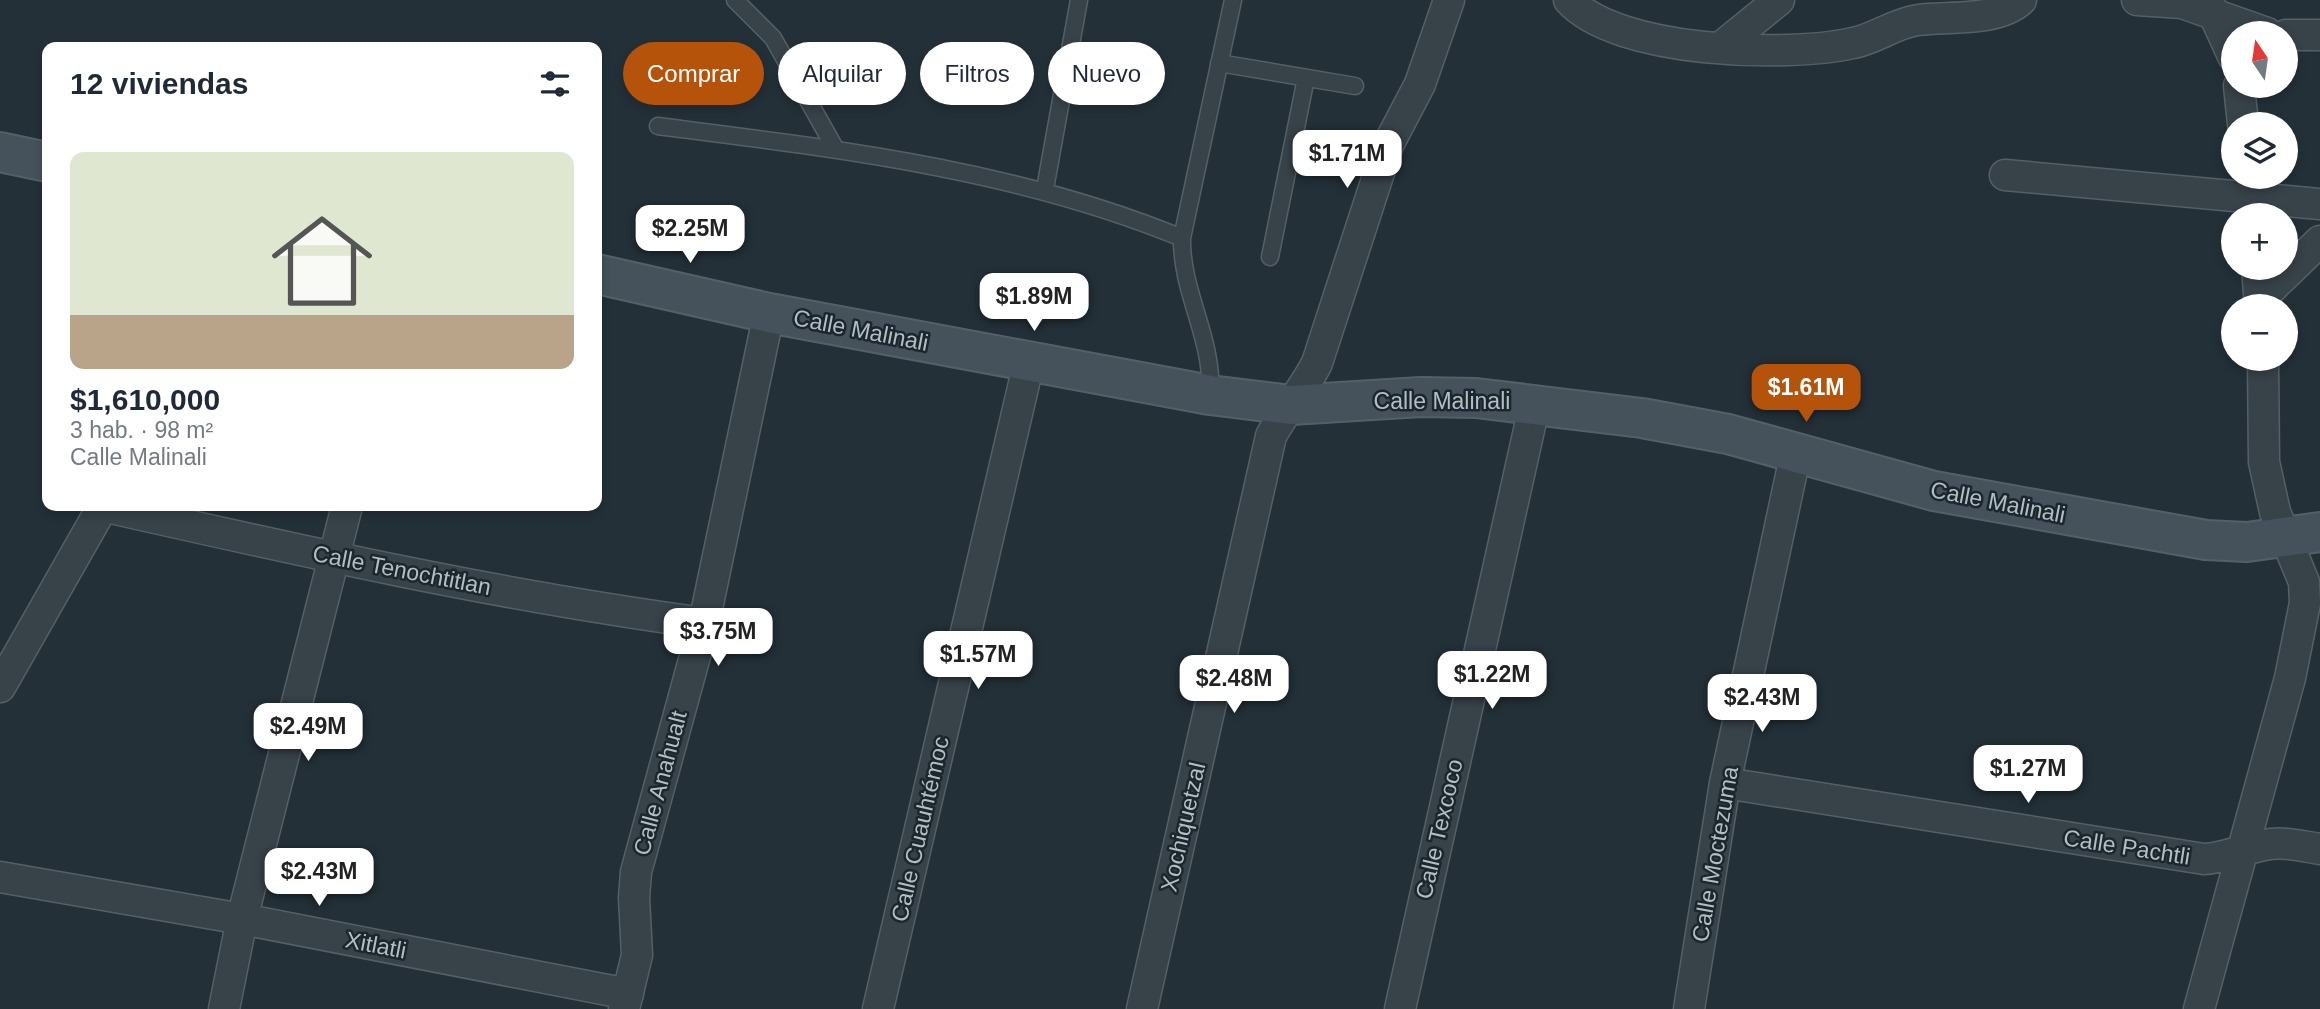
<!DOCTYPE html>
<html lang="es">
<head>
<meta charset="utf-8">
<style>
  :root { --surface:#fff; --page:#f6f6f7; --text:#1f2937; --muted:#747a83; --accent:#b45309 }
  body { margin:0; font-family:Arial,sans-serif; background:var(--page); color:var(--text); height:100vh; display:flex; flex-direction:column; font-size:26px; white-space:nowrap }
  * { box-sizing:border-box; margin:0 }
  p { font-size:23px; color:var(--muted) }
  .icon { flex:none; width:38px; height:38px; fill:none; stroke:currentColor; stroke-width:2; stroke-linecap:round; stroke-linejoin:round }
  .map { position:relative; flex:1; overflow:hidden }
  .drawer { position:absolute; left:42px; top:42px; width:560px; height:469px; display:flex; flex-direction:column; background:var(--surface); border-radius:14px; box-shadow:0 4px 10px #0003 }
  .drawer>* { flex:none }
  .hud { position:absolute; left:623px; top:42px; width:665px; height:63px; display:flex; gap:14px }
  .needle { width:46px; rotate:347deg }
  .controls { position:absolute; left:2221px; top:21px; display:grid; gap:14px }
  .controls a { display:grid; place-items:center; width:77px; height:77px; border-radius:50%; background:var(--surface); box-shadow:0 4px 10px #0003; font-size:35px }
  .price { position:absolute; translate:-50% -60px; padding:0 16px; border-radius:14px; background:#fff; color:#222; font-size:23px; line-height:46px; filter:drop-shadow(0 2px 4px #0008) }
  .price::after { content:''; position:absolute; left:50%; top:42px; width:21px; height:16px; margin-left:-10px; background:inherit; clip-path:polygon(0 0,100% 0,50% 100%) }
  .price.selected { background:var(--accent); color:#fff }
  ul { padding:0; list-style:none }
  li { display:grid; align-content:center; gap:14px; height:371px; padding:0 28px }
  li span { display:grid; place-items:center; height:217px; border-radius:14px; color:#555 }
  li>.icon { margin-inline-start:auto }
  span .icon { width:126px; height:126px; fill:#fffc; stroke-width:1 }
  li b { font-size:30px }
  h2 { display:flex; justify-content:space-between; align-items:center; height:84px; padding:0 28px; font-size:30px }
  .chip { padding:0 24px; border-radius:32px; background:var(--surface); box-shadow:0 4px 10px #0003; font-size:24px; line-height:63px }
  .chip.selected { background:var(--accent); color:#fff }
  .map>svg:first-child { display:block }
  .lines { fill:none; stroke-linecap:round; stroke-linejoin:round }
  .lane-casing { stroke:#556066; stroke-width:19 }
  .street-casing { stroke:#556066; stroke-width:33 }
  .secondary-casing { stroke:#556066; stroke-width:42 }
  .lane { stroke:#374249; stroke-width:16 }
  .street { stroke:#374249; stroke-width:30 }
  .secondary { stroke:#45525b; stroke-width:38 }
  .labels { text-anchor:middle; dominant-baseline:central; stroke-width:5; stroke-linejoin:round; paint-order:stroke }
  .street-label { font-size:23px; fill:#b2bdc5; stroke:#1c272d }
</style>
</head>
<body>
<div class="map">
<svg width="2320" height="1009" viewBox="0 0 2320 1009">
  <rect width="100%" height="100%" fill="#233038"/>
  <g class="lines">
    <defs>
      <path id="lane" d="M735,0l38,38 62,110
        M1219,63l136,23
        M658,126c179,23 356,43 524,112
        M1045,189l34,-189
        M1270,257l36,-179
        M1210,395c4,-56 -29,-102 -28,-157l51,-238"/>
      <path id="street" d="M1569,0c48,53 217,58 284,43 22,-4 42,-20 65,-23 30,-4 79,2 103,-20
        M2137,0l45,3 85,30
        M2211,8l22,48
        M2286,35h34
        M1721,47l58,-47
        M2239,86l4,38
        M2005,175l315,29
        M2257,268l3,38
        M2259,300l61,-59
        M102,506c199,45 399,90 602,117
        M0,687l103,-181
        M1725,783l479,76c22,-1 39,-10 60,-14 19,-4 37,1 56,4
        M0,877l242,42 386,75
        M224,1009l18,-90 105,-413
        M624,1009l13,-54 -3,-57 2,-26 68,-249 65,-310
        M878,1009l151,-647
        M1142,1009l129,-573c14,-26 33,-47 46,-73l71,-218 32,-61 29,-84
        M1400,1009l135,-606
        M1689,1009l36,-226 71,-331
        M2199,1009l91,-331 15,-75 -1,-21 -29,-70 -11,-50 -1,-103"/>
      <path id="secondary" d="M0,152l47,10
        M597,274l172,39 441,82 81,10 130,-8 55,1 166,20 86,16 206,57 272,49 41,2 73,-10"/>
    </defs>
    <!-- lane casing -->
    <use href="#lane" class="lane-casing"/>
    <!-- street casing -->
    <use href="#street" class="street-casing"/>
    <!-- secondary casing -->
    <use href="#secondary" class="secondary-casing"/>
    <!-- lane -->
    <use href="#lane" class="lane"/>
    <!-- street -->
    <use href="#street" class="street"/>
    <!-- secondary -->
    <use href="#secondary" class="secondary"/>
  </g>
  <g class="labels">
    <!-- street labels -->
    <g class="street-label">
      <text transform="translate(861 330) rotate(11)">Calle Malinali</text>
      <text x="1442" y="401">Calle Malinali</text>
      <text transform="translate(1998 502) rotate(11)">Calle Malinali</text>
      <text transform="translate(402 570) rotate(11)">Calle Tenochtitlan</text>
      <text transform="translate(660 783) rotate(-75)">Calle Anahualt</text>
      <text transform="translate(1183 827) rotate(-77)">Xochiquetzal</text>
      <text transform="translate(920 829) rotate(-77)">Calle Cuauhtémoc</text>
      <text transform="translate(1439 829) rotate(-77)">Calle Texcoco</text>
      <text transform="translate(2127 847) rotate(9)">Calle Pachtli</text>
      <text transform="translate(1715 854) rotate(-80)">Calle Moctezuma</text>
      <text transform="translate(376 945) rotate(11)">Xitlatli</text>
    </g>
  </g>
</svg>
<div class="controls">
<a><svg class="needle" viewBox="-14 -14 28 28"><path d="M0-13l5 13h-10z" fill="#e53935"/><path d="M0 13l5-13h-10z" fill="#747a83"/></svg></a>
<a><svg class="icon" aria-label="layers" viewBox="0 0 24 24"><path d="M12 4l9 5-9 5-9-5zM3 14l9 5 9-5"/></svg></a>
<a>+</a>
<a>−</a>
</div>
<b class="price" style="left:1347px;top:190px">$1.71M</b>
<b class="price" style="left:690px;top:265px">$2.25M</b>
<b class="price" style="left:1034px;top:333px">$1.89M</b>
<b class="price selected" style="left:1806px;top:424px">$1.61M</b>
<b class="price" style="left:718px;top:668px">$3.75M</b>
<b class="price" style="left:978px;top:691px">$1.57M</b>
<b class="price" style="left:1492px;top:711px">$1.22M</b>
<b class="price" style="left:1234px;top:715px">$2.48M</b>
<b class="price" style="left:1762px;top:734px">$2.43M</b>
<b class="price" style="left:308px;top:763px">$2.49M</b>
<b class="price" style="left:2028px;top:805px">$1.27M</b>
<b class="price" style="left:319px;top:908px">$2.43M</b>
<div class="hud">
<a class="chip selected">Comprar</a>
<a class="chip">Alquilar</a>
<a class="chip">Filtros</a>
<a class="chip">Nuevo</a>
</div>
<section class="drawer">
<h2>12 viviendas<svg class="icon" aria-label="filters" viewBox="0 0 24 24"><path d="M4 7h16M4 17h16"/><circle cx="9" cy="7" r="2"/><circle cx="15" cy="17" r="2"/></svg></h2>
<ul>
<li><span style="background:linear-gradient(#dfe7d0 75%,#b9a48a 0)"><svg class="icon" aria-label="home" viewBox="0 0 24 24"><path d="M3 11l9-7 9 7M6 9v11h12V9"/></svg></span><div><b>$1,610,000</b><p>3 hab. · 98 m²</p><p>Calle Malinali</p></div></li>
</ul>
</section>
</div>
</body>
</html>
